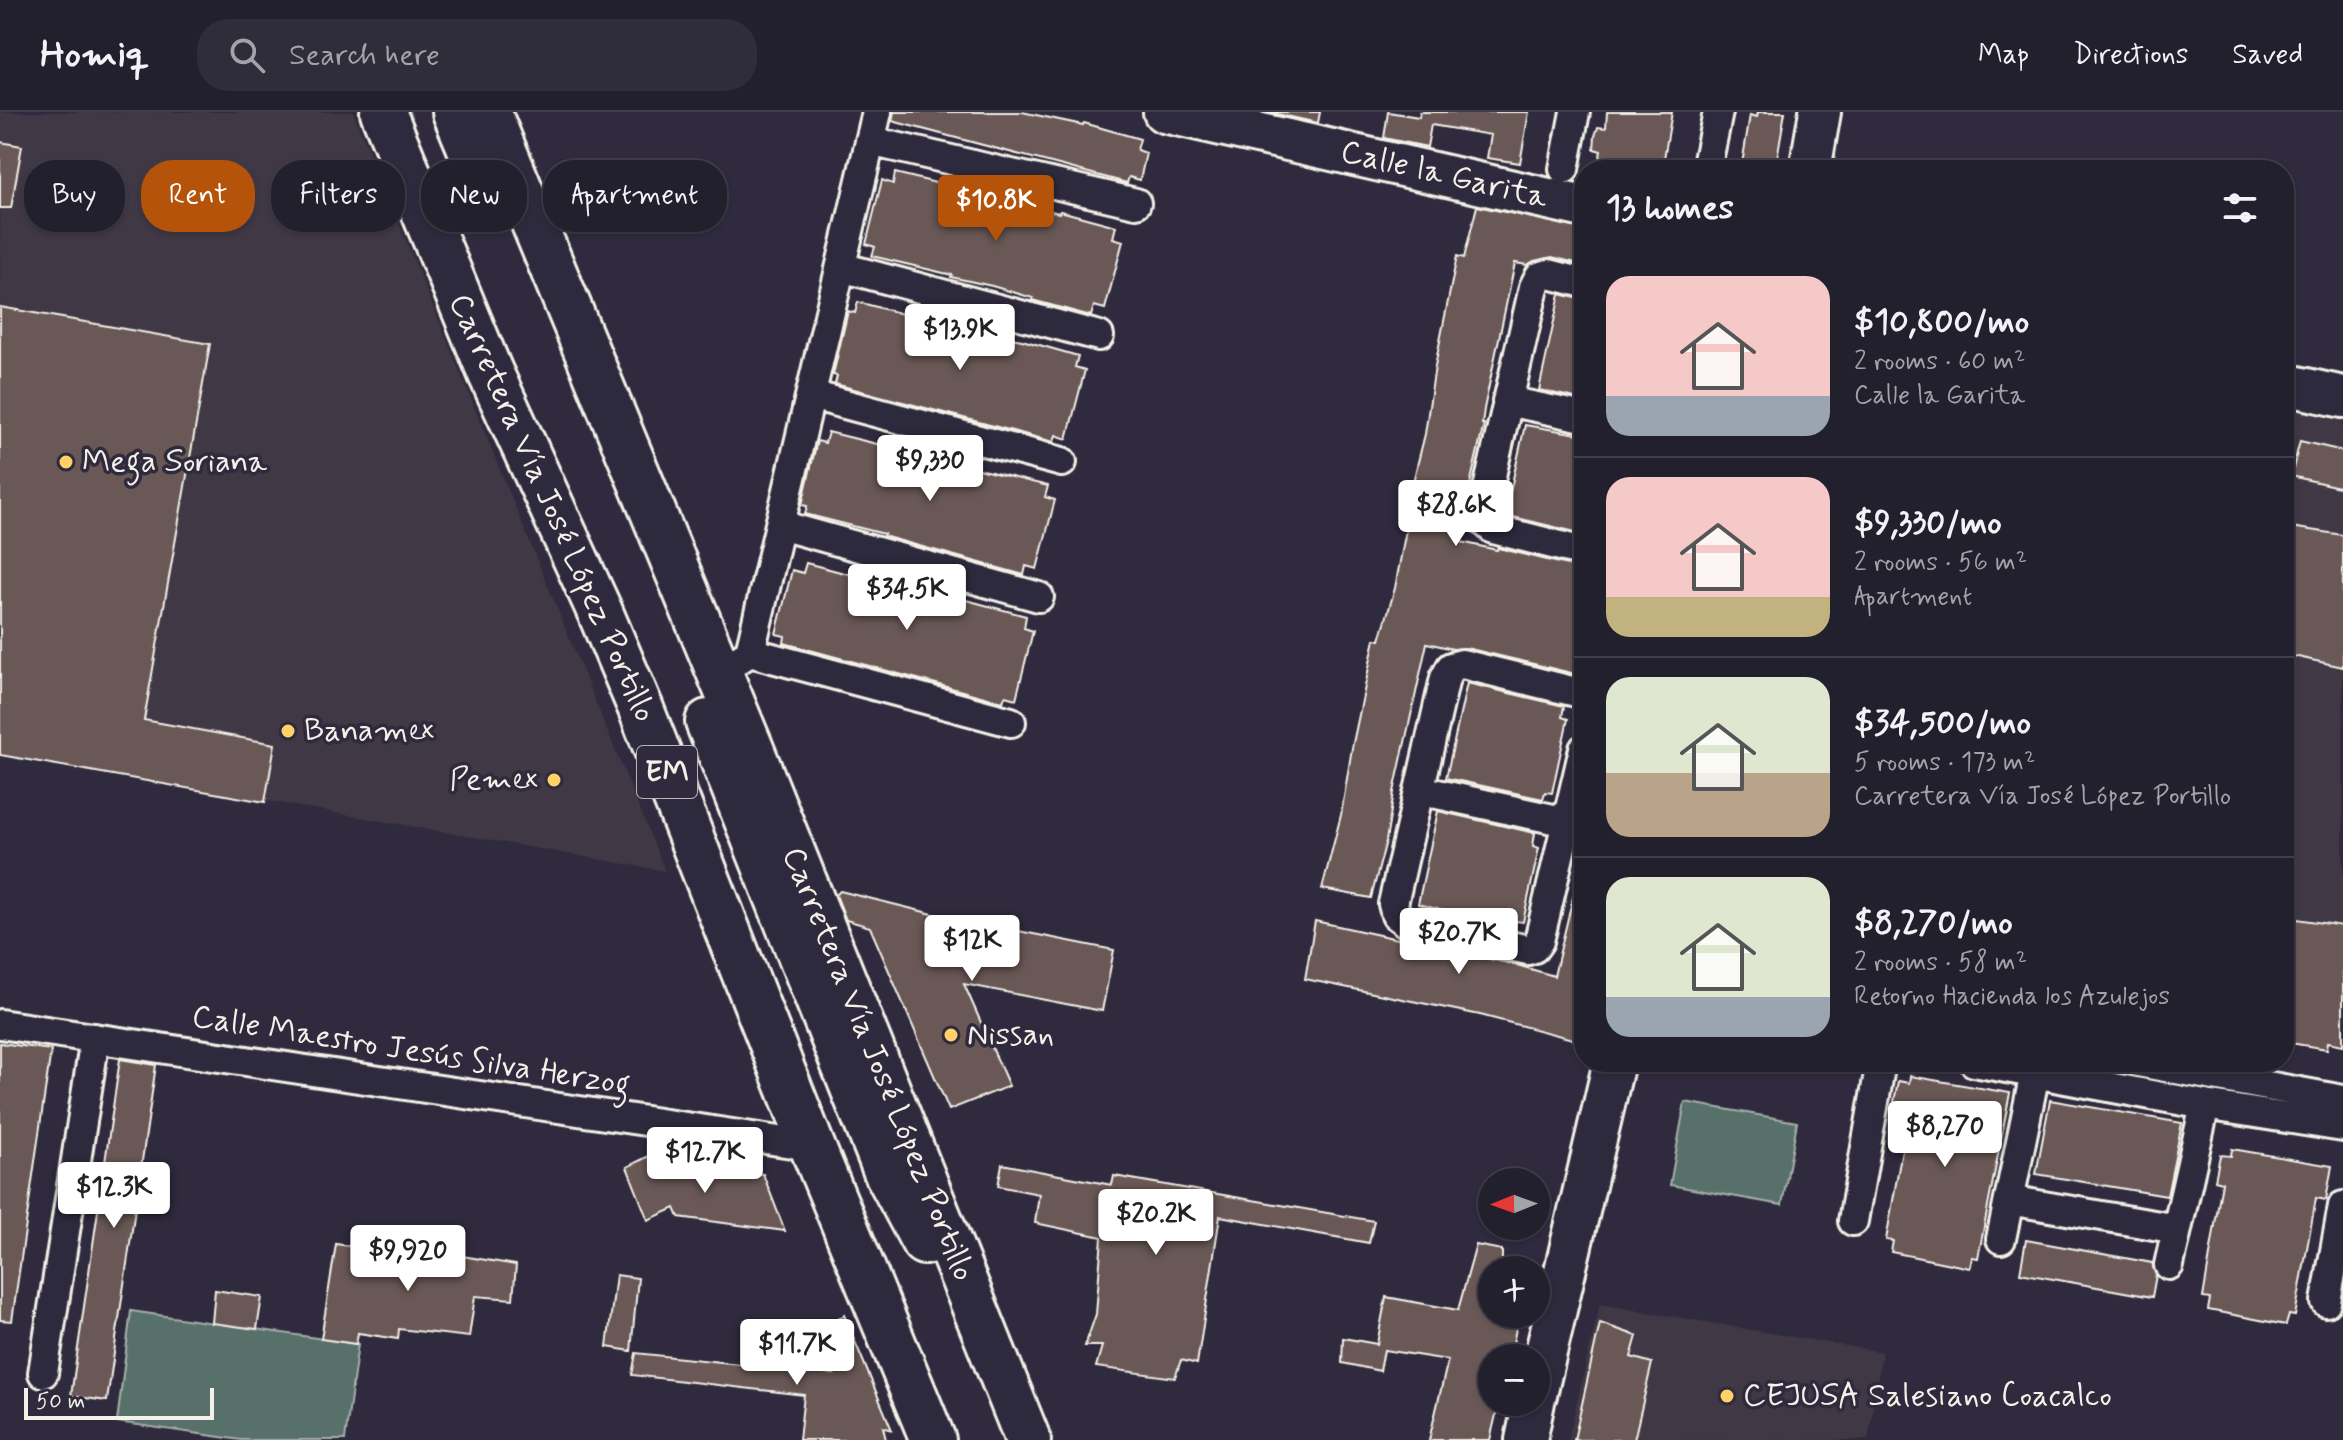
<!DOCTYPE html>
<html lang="en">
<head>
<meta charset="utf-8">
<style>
  :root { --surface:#23202e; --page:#2f2d3a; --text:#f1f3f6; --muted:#a3a3aa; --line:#403e4a; --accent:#b45309 }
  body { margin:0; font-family:Mynerve,sans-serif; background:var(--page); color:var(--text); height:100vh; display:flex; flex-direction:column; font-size:30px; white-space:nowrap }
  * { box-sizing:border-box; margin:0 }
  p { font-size:26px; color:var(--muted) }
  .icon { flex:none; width:44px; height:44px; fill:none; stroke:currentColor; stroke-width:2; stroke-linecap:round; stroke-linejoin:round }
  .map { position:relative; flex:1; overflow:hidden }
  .drawer { position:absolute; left:1574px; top:48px; width:720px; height:912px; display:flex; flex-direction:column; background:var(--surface); border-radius:32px; box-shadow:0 2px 6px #0004,0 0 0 2px var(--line) }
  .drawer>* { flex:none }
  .banner { position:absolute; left:24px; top:48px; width:760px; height:72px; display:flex; gap:16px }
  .needle { width:52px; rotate:269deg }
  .buttons { position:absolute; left:1478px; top:1056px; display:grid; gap:16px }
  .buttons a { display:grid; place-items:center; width:72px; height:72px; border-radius:50%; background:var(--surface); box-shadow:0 2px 6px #0004,0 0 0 2px var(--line); font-size:40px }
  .scale { position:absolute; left:24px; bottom:20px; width:190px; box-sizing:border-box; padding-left:8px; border:4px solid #f4f1e8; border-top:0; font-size:22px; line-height:28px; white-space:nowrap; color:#f4f1e8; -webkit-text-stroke:6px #2f2a3d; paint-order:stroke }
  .price { position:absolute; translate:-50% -68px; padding:0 18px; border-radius:8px; background:#fff; color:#222; font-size:26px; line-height:52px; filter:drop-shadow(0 2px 4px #0008) }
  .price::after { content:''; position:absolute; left:50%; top:48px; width:24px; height:18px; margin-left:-12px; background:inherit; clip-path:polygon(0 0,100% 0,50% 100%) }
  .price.on { background:var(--accent); color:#fff }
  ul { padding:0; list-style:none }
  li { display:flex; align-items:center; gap:24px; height:200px; padding:0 32px }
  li+li { border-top:2px solid var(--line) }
  li span { display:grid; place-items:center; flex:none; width:224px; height:160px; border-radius:24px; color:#555 }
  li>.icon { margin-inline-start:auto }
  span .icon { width:96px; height:96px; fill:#fffc; stroke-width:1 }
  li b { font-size:34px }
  h2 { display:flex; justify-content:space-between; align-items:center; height:96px; padding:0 32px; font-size:34px }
  .tag { padding:0 28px; border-radius:32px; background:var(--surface); box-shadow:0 2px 6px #0004,0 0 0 2px var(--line); font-size:28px; line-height:72px }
  .tag.on { background:var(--accent); color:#fff }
  header { display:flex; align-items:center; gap:48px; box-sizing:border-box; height:112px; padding:0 40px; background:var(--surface); border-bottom:2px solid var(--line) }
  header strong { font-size:38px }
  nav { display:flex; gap:44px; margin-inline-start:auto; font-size:28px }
  .search { width:560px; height:72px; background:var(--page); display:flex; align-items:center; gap:20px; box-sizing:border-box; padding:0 28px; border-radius:32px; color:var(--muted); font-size:30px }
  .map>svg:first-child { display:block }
  .built { fill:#403845 }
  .green { fill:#59706b; stroke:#a6b0aa; stroke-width:2 }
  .building { fill:#695957; stroke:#f4f1e8; stroke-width:2 }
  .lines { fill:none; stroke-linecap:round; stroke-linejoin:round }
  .street-casing { stroke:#f4f1e8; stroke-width:34 }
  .secondary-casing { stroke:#f4f1e8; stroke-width:46 }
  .primary-casing { stroke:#f4f1e8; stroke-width:50 }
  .street { stroke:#2f2a3d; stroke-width:28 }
  .secondary { stroke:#2f2a3d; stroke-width:40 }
  .primary { stroke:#2f2a3d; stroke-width:44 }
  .poi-dot { fill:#ffd166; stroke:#2f2a3d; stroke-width:3 }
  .labels { text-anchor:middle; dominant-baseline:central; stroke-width:7; stroke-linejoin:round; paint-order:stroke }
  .shield { fill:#2f2a3d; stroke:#b9b5b5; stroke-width:2 }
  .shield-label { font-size:30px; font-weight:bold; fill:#f4f1e8 }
  .street-label { font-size:32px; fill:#f4f1e8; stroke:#2f2a3d }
  .poi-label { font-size:32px; fill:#f4f1e8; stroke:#2f2a3d; text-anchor:start }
</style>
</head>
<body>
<header>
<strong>Homiq</strong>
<div class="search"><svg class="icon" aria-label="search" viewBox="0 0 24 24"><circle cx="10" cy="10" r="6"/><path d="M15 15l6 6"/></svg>Search here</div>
<nav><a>Map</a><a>Directions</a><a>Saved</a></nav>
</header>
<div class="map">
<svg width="2343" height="1328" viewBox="0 0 2343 1328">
  <rect width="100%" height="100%" fill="#2f2a3d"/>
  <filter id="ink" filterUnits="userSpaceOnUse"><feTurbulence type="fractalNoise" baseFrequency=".0125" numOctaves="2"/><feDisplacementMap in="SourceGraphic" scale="16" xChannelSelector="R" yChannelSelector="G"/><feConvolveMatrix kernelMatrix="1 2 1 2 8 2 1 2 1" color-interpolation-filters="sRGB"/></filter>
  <g filter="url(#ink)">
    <!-- built -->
    <path class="built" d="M0,0h353l312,759 -665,-117z
      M2284,291l59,12v588l-59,-10z
      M1600,1192l282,48 -14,88h-300z"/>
    <!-- green -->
    <path class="green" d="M1685,990l112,20 -15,83 -112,-20z
      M131,1199l227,33 -13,96h-104l-124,-18z"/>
    <!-- building -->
    <path class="building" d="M894,0h128l61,13 1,-2 56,16 -3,11 9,3 -6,27 -11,-3 -2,6 -235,-62z
      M1268,0h52l-2,11z
      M1388,0l31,5 1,-5h109l-9,51 -33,-5 4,-23 -60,-10 -4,22 -43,-9z
      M1607,0h65l-10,58h-65l4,-19 -7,-2 1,-13 3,-9 8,1z
      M1758,0h27l-10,58h-34l9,-55 7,2z
      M0,30l22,4 -11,62h-11z
      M895,61l164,40 1,-2 56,15 -3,12 10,3 -18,68 -11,-3 -3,10 -59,-16 1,-2 -41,-12 -41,-9 1,-2 -80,-19 3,-9 -9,-3 16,-64 11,4z
      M1477,94l107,23v36l-32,-8 -18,4 -7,4 -12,-2 -31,146 -2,15h2l-27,117 40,9 1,-2 86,21v107l-118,-28 -13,1 -26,-6 -33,149 -8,49 -15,57 -49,-9 19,-74 11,-67 23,-109 5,1 15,-52 13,-69 -4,-1 21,-84 10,-68 22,-110 7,2z
      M1560,182l24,6v100l-45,-10z
      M858,190l96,26 68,12 56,16 -3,11 10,3 -18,69 -11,-4 -2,7 -219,-58 2,-8 -4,-1 15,-64 7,2z
      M0,195l210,37 -66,376 131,24 -10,58 -265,-47z
      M1525,313l59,10v99l-79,-19z
      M828,320l220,54 -3,11 10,3 -18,69 -11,-3 -2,9 -141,-39 1,-2 -79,-20 2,-8 -5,-1 15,-64 8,2z
      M2300,329l43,10v37l-52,-12z
      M2284,414l59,9v132l-59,-13z
      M806,451l96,25 68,13 56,15 -2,12 9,3 -17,68 -11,-3 -2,6 -219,-59 1,-7 -9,-2 16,-64 11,3z
      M1467,571l97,23 -2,11 6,2 -9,41 -7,33 -7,-1 -2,7 -97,-21z
      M1438,699l97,22 -2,13 6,2 -9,42 -7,32 -7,-1 -3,8 -95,-25z
      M1576,773l8,1v156l-104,-27 -175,-36 10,-58 202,44 37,11z
      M840,779l93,23 181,36 -12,61 -138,-27 45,102 -60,24 -79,-183 -24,-7 -10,-25z
      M2284,805l59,9v119l-15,-3 -1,7 -43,-7z
      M0,931l51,7 -39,271 -12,-1z
      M120,947l36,6 -49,336 -36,-5z
      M1910,964l100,17 -32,165 -6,-1 -2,11 -79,-16 2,-11 -7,-1 23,-130 -16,-3 5,-26 11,2z
      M2050,988l132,23 -15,73 -131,-22z
      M2232,1037l100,17 -6,34 -10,-2 -21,118 -6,-1 -3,10 -78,-15 2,-11 -7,-1 19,-116 -7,-2 5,-25 11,1z
      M651,1043l3,9 109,10 22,57 -106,-14 -4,-9 -27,12 -21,-53z
      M1002,1052l110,21 2,-9 260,45 -5,22 -149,-27 -23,148 -16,-4 -6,18 -79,-11 6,-21h-17l11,-32 6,-77 -67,-14 4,-29 -41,-8z
      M2026,1128l126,23 4,12 -4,22 -132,-24z
      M336,1132l107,16 1,-7 72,12 -3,34 -38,-3 -6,41 -70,-8 -1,10 -40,-6 -2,11 -35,-5z
      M1476,1133l26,5v20h-10v44h27l-9,44h-18v44h7l-9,38h-61l19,-80 -64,-10 -4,21 -38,-8 1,-25 34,6 9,-47 72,13z
      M616,1163l22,3 -7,73 -24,-4z
      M215,1178l47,7 -5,32 -45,-6z
      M844,1203l48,115 -9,-3 3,13h-87l5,-45 -172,-20 4,-22 198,21 -12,-40 5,-7z
      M1600,1211l37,13 -6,21 21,6 -18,77h-60z"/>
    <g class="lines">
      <defs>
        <path id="street" d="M870,29l266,62
          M1564,57l11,-57
          M1706,58l12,-58
          M841,155l258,69
          M1584,171l-35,-9 -10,3 -5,10 -51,224 1,10 9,8 91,23
          M811,283l251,67
          M1507,289l77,16
          M780,413l259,72
          M750,540l127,-540
          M736,549l14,-9 261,70
          M1584,582l-122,-30 -11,3 -6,11 -52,226 3,11 11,8 121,27 6,-2 5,-7 45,-192
          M1419,678l148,32 15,-6
          M0,912l812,122
          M1974,950l231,43 138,22
          M2138,950l205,38
          M2009,1088l168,29
          M1853,1109l28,-159
          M2001,1127l34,-166
          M2169,1153l36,-160
          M2326,1190l17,-96
          M43,1261l52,-335"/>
        <path id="secondary" d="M1164,0l420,95
          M1810,58l10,-58
          M2284,272l59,13
          M1536,1283l78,-333
          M1526,1328l8,-38"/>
        <path id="primary" d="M383,0l107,260 110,240 41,97 171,437 121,294
          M455,0l26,62
          M488,0l263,637 277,691
          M708,610l178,449 38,71"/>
      </defs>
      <!-- street casing -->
      <use href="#street" class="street-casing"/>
      <!-- secondary casing -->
      <use href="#secondary" class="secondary-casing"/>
      <!-- primary casing -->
      <use href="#primary" class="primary-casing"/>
      <!-- street -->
      <use href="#street" class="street"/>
      <!-- secondary -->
      <use href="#secondary" class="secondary"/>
      <!-- primary -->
      <use href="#primary" class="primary"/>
    </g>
  </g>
  <!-- markers -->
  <g class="poi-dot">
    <circle cx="66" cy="350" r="8"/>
    <circle cx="288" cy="619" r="8"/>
    <circle cx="554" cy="668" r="8"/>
    <circle cx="951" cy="923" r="8"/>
    <circle cx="1727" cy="1284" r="8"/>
  </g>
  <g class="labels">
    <!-- shield labels -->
    <rect class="shield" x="637" y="634" width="60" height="52" rx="6"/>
    <g class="shield-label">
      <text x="667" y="660">EM</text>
    </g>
    <!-- street labels -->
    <g class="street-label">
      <text transform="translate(1444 63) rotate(13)">Calle la Garita</text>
      <text transform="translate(552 396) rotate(66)">Carretera Vía José López Portillo</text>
      <text transform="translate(411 939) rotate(9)">Calle Maestro Jesús Silva Herzog</text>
      <text transform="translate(878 952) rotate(68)">Carretera Vía José López Portillo</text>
    </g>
    <!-- poi labels -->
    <g class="poi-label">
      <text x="82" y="350">Mega Soriana</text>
      <text x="304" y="619">Banamex</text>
      <text x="538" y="668" text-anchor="end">Pemex</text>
      <text x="967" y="923">Nissan</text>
      <text x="1743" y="1284">CEJUSA Salesiano Coacalco</text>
    </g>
  </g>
</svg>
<div class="buttons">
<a><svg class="needle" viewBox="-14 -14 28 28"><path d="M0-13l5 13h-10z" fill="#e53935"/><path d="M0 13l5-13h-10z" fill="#a3a3aa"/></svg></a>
<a>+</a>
<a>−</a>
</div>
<div class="scale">50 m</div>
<b class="price on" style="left:996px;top:131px">$10.8K</b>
<b class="price" style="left:960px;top:260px">$13.9K</b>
<b class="price" style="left:930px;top:391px">$9,330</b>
<b class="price" style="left:1456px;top:436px">$28.6K</b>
<b class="price" style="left:907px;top:520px">$34.5K</b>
<b class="price" style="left:1459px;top:864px">$20.7K</b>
<b class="price" style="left:972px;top:871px">$12K</b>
<b class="price" style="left:1945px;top:1057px">$8,270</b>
<b class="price" style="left:705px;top:1083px">$12.7K</b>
<b class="price" style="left:114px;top:1118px">$12.3K</b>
<b class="price" style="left:1156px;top:1145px">$20.2K</b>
<b class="price" style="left:408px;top:1181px">$9,920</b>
<b class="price" style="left:797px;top:1275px">$11.7K</b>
<div class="banner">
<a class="tag">Buy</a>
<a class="tag on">Rent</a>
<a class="tag">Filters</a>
<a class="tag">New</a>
<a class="tag">Apartment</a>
</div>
<section class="drawer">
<h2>13 homes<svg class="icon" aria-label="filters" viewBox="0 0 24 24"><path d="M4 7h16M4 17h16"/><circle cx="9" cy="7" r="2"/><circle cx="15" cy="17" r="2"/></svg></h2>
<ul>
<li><span style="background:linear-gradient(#f6c9c9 75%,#9aa5b1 0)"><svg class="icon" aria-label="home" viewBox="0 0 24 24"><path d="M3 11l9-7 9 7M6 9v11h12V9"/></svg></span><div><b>$10,800/mo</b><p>2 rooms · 60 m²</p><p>Calle la Garita</p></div></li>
<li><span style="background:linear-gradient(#f6c9c9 75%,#c2b280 0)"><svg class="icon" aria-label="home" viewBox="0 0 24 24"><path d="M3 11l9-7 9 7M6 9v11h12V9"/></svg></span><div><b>$9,330/mo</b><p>2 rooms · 56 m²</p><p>Apartment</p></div></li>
<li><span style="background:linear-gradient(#dfe7d0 60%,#b9a48a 0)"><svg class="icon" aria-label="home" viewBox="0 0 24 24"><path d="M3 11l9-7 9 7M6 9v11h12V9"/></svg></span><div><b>$34,500/mo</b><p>5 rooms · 173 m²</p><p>Carretera Vía José López Portillo</p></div></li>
<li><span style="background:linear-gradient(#dfe7d0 75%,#9aa5b1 0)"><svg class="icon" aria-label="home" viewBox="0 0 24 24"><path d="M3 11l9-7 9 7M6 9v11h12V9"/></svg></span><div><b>$8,270/mo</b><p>2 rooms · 58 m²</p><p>Retorno Hacienda los Azulejos</p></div></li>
</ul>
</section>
</div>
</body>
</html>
